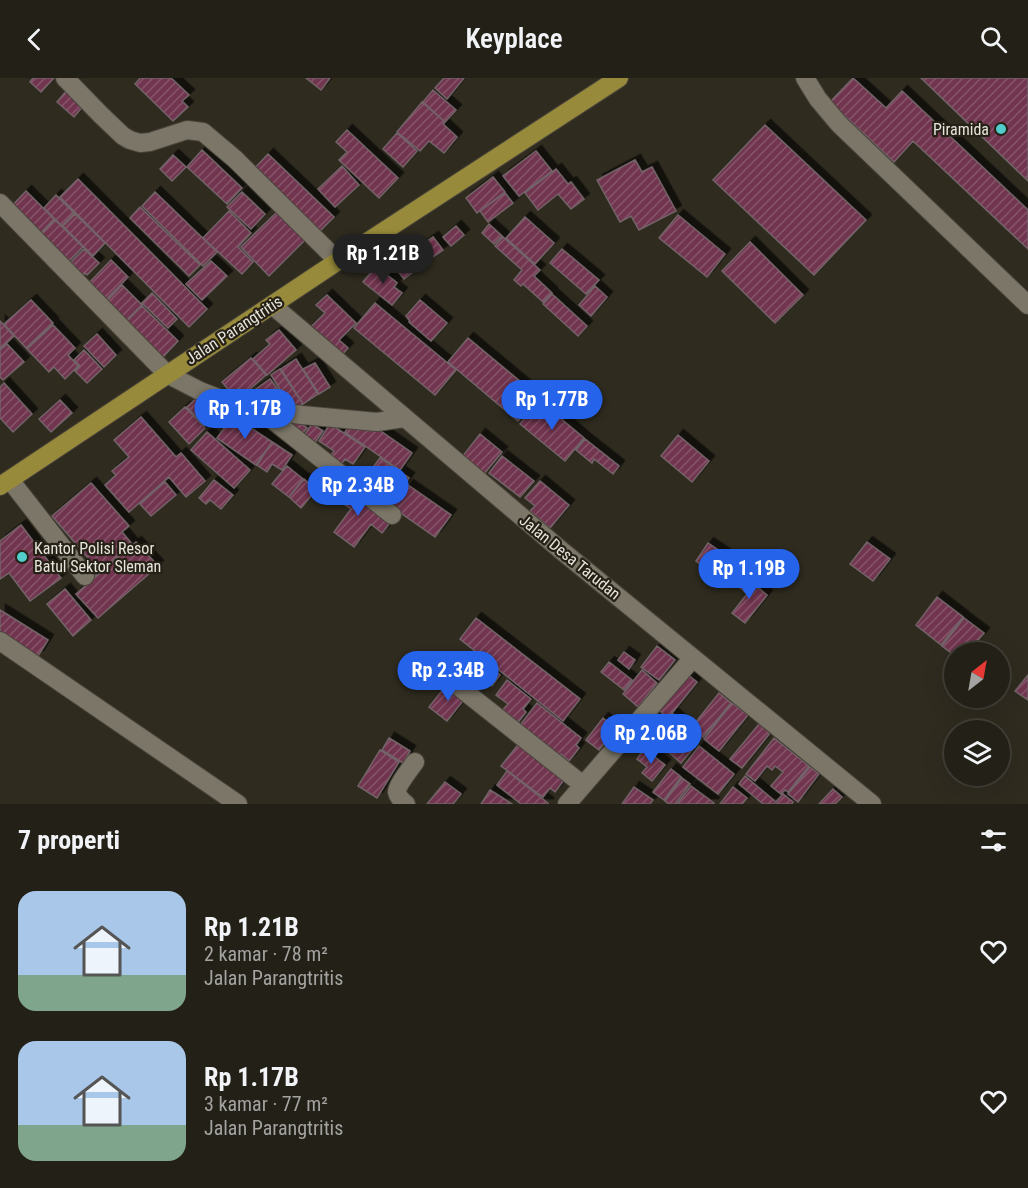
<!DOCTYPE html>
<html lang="id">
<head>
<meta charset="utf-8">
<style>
  :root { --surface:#232017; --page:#2f2d24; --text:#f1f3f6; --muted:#a3a3a1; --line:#403e36; --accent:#2563eb }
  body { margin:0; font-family:"Roboto Condensed",sans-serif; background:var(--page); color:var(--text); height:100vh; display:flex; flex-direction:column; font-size:22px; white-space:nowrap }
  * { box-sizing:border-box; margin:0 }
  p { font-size:20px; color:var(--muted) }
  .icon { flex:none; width:33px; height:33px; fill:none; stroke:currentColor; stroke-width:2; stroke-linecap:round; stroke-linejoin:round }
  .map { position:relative; height:726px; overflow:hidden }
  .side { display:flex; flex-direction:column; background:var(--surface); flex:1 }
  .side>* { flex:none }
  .needle { width:39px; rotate:31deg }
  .controls { position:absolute; left:944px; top:564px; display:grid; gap:12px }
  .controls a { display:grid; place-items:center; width:66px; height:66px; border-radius:50%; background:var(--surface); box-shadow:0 6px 24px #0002,0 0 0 2px var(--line); font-size:30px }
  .price { position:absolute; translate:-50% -51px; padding:0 14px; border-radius:21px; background:var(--accent); color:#fff; font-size:20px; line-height:39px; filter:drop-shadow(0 2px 3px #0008) }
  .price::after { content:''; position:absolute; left:50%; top:36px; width:18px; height:14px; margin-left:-9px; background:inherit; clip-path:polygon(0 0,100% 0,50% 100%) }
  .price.active { background:#222; color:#fff }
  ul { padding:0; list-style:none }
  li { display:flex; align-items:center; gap:18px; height:150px; padding:0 18px }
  li span { display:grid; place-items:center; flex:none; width:168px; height:120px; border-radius:18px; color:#555 }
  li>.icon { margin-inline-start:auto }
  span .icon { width:72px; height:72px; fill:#fffc; stroke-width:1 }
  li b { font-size:26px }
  h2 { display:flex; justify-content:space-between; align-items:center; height:72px; padding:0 18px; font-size:26px }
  header { display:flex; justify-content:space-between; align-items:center; height:78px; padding:0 18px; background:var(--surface); font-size:27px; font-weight:600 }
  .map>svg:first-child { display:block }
  .building { fill:url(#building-hatch); stroke:#726368; stroke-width:1.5; filter:url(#shadow) }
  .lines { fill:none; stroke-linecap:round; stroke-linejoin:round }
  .minor-casing { stroke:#4a453b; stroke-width:20 }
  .major-casing { stroke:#4a453b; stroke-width:20 }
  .minor { stroke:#7b7668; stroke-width:18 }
  .major { stroke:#978a3a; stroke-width:18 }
  .poi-dot { fill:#52cdcc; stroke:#262116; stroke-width:2 }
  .labels { text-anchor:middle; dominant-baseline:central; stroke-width:4.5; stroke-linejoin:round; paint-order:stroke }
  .poi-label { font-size:16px; fill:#e7e4dc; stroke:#262116; text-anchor:end }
  .street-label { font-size:16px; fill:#e7e4dc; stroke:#262116 }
</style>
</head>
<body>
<header><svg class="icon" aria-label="back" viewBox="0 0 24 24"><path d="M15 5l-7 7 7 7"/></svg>Keyplace<svg class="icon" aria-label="search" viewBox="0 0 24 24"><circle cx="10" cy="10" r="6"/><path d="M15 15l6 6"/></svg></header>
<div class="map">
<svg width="1028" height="726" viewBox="0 0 1028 726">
  <defs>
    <pattern id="building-hatch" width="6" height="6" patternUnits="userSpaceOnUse" patternTransform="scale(1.5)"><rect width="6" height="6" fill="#723650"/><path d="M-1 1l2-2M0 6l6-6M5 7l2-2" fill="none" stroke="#865369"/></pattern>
    <filter id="shadow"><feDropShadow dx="5.5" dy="-5.5" stdDeviation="0" flood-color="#0009"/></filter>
  </defs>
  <rect width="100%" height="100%" fill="#2f2b1f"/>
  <!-- building -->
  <path class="building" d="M33,0h21l-13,14 -11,-10z
    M140,0h31l18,17 -7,6 6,6 -15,14 -38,-37z
    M306,0h24l-9,12z
    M444,0h20l-17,21 -12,-11z
    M853,0l33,30 16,-17 126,119v39l-115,-108 -19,21 -64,-60z
    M921,0h107v103z
    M67,12l17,15 -10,12 -17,-15z
    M433,12l23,20 -11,12 -22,-20z
    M422,24l23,20 -2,2 14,13 -13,16 -15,-12 -9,10 -23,-19z
    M765,47l101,95 -52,55 -101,-95z
    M347,52l51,48 -19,20 -40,-38 8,-8 -11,-10z
    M397,55l20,18 -14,16 -20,-18z
    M202,72l40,38 -15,16 -40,-37z
    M536,73l16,20 -33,25 -16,-20z
    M268,76l66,63 -17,17 -65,-63z
    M173,77l13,12 -14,14 -12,-12z
    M635,82l7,12 10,-5 24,44 -37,19 -8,-14 -11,6 -23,-42z
    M342,88l17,19 -24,22 -17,-18z
    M556,91l12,15 3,-2 13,17 -13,10 -13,-15 -20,16 -13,-17z
    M493,99l12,15 -28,21 -11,-15z
    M78,101l129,130 -18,18 -129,-130z
    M26,113l28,28 -16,17 -28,-28z
    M155,114l62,60 -14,14 -61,-60z
    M242,114l23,22 -14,15 -24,-22z
    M505,115l8,10 -25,19 -8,-11z
    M56,117l18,18 -12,13 -18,-18z
    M140,129l60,58 -11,11 -59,-58z
    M280,131l28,28 -39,39 -28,-29z
    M229,133l22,22 -13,14 15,15 -11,12 -39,-36z
    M75,136l30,29 -12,13 -30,-30z
    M678,137l47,39 -18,23 -48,-39z
    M525,139l29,26 -19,21 -29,-26z
    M55,142l28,27 -16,16 -28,-27z
    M489,146l13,12 -8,8 -12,-11z
    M456,148l8,9 -13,11 -8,-9z
    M433,159l10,13 -19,13 -9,-13z
    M503,159l37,33 -6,6 18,17 -9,9 -20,-18 -2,2 -7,-6 8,-10 -27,-24z
    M404,162l18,25 -18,14 -19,-25z
    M750,164l53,53 -28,28 -53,-52z
    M84,171l15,14 -12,12 -2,-2 -4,5 -9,-9 3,-3 -4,-4z
    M562,171l37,31 -13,14 -36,-31z
    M111,182l17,17 -24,25 -17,-17z
    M211,183l16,15 -25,24 -16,-16z
    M376,188l21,17 -3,4 8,6 -10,12 -29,-23z
    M122,207l20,20 -17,17 -20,-19z
    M595,208l12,11 -16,19 -12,-11z
    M152,215l25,26 -9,9 -26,-25z
    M552,216l35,32 -9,10 -35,-32z
    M327,217l29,28 -17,17 9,8 -8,9 -30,-29 15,-15 -9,-8z
    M31,222l22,23 -27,25 -22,-24z
    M420,222l27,23 -16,18 -22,-19 1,-1 -4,-5z
    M375,225l81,67 -21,25 -81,-67z
    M142,228l36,35 -16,17 -37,-35z
    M0,243l14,15 -14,13z
    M53,247l22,23 -7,7 10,11 -13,13 -11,-12 -5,5 -22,-23z
    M279,252l17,20 -29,25 -14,-16 17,-15 -4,-4z
    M97,256l19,21 -12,12 -20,-21z
    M468,260l71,59 -21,24 -70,-59z
    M7,266l17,18 -21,18 -3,-3v-27z
    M84,272l18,19 -15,14 -12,-12 5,-5 -6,-6z
    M251,280l15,17 -22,19 -5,-6 -7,6 -10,-12z
    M296,281l22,35 -15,10 -22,-35z
    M315,285l15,24 -11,7 -16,-25z
    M280,291l23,35 -10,6 -22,-35z
    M270,301l11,14 -19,13 -10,-14z
    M4,305l28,31 -19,18 -13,-14v-31z
    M200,317l17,19 -13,12 -17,-19z
    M60,322l12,13 -21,19 -12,-13z
    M540,323l44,37 -19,23 -45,-37z
    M185,329l20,21 -16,16 -20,-22z
    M233,338l39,26 -16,23 -39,-27z
    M290,338l17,12 -6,7 -16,-11z
    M141,339l35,40 5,-4 24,28 -19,16 -17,-20 -40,35 -24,-27 11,-10 -4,-4 17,-14 -15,-17z
    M353,343l15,10 4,-6 40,28 -12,17 -55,-38z
    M312,346l11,7 -9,13 -11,-7z
    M330,346l35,23 -12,17 -8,-5 -4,5 -11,-7 4,-6 -15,-10z
    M207,354l43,38 -16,18 -43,-38z
    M480,356l22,18 -18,22 -22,-17z
    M678,357l31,26 -17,21 -31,-26z
    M585,361l34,27 -6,8 -19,-15 -2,4 -16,-13z
    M272,364l20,13 -10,15 -10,-6 -5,8 -10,-7z
    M502,378l32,25 -14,16 -31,-24z
    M380,380l29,20 -19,28 -17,-12 7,-10 -13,-9z
    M287,388l16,13 -14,18 -17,-13z
    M304,401l12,11 -15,18 -12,-11z
    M214,402l19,15 -12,14 -11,-9 -4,4 -7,-6z
    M540,403l29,24 -19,23 -20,-17 5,-5 -10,-8z
    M165,404l11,13 -25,21 -11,-12z
    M91,405l38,43 -7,6 10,12 -38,33 -12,-14 6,-5 -36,-42z
    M343,406l49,36 -10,13 -11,-9 -17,23 -20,-15 17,-23 -17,-12z
    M408,407l43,30 -16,22 -43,-30z
    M21,447l40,53 -31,23 -21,-28 -9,6v-38z
    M136,464l22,24 -60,52 -22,-24z
    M867,464l23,17 -17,22 -23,-17z
    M708,465l34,23 -12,18 -34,-23z
    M745,499l22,18 -22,28 -13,-10 15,-19 -9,-8z
    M65,511l26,31 -18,16 -26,-32z
    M937,519l26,20 -22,28 -25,-20z
    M0,532l48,30 -10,16 -38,-23z
    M476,540l104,81 -17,22 -103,-82z
    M964,540l20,15 -16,19h-14v3l-12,-9z
    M657,568l18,14 -16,20 -18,-13z
    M624,574l11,8 -6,9 -11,-9z
    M483,584l17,13 -8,11 -18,-13z
    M609,584l23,18 -8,10 -23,-18z
    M642,592l15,13 -19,24 -15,-13z
    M688,597l9,7 -29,36 -9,-8z
    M1028,597v25l-13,-9z
    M507,602l24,19 -8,10 3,3 -10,13 -15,-13 7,-8 -12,-9z
    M448,605l18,14 -19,24 -18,-14z
    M719,615l12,10 -28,34 -12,-9z
    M537,625l44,35 -5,7 3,3 -10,13 -8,-7 -5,6 -39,-31z
    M732,625l16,12 -29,36 -15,-12z
    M672,635l29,25 -9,12 -30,-25z
    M603,640l13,11 -17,21 -13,-10z
    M759,646l11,9 -28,35 -12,-9z
    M661,648l30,25 -10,12 -29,-25z
    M643,654l10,8 -6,9 -11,-8z
    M389,660l21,13 -7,12 -21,-13z
    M774,660l35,28 -21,26 -3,-2 -4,4 -10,-8 12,-14 -8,-6 -3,4 -5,-4 -12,15 -9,-7z
    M521,663l46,35 -12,16 -5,-4 -7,9 -42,-31z
    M699,668l35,28 -16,20 -35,-27z
    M644,671l21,16 -13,16 -10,-8 5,-6 -10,-8z
    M380,672l19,12 -22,36 -19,-12z
    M810,689l9,7 -21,28 -10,-8z
    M671,691l10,8 -17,23 -11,-8z
    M507,693l41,32v1h-27l-24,-19z
    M745,698l31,26 7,-8 10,8 -1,2h-29l-24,-20z
    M682,700l8,6 -15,20h-6l-4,-3z
    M445,704l16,12 -8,10h-26z
    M691,708l23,17 -1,1h-36z
    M634,709l19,13 -3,4h-28z
    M733,709l14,11 -5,6h-22z
    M833,711l9,8 -7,7h-16z
    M490,712l22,14h-31z"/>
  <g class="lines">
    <defs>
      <path id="minor" d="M65,0l36,37 22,21 7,4 10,3 10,-1 37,-12 16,2 32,27 103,102
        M805,0l13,21 21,25 189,181
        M0,125l167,171 33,17 42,16 60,8 75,7 27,-4
        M272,227l290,246 310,253
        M260,332l132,105
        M10,402l75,96
        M0,563l238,163
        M454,605l129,102
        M406,726c-4,-3 -8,-7 -9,-12 0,-7 14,-24 18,-30
        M567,726l126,-146"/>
      <path id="major" d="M0,408l338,-225 281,-183"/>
    </defs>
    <!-- minor casing -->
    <use href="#minor" class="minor-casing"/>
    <!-- major casing -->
    <use href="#major" class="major-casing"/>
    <!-- minor -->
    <use href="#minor" class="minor"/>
    <!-- major -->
    <use href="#major" class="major"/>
  </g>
  <!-- markers -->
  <g class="poi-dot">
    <circle cx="1001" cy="51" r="6"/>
    <circle cx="22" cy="479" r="6"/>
  </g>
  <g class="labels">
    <!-- poi labels -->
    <g class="poi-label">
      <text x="989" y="51">Piramida</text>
      <text x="34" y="470" text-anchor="start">Kantor Polisi Resor<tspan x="34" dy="18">Batul Sektor Sleman</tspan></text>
    </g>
    <!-- street labels -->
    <g class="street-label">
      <text transform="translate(234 252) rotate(-33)">Jalan Parangtritis</text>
      <text transform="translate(570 479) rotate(39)">Jalan Desa Tarudan</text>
    </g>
  </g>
</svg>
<div class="controls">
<a><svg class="needle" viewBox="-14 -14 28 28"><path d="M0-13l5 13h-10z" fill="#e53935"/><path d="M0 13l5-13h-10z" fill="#a3a3a1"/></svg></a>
<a><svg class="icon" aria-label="layers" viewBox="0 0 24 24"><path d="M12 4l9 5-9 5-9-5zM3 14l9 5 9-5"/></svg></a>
</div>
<b class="price active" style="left:383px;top:207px">Rp 1.21B</b>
<b class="price" style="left:552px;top:353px">Rp 1.77B</b>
<b class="price" style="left:245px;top:362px">Rp 1.17B</b>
<b class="price" style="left:358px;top:439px">Rp 2.34B</b>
<b class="price" style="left:749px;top:522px">Rp 1.19B</b>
<b class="price" style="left:448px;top:624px">Rp 2.34B</b>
<b class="price" style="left:651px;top:687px">Rp 2.06B</b>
</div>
<section class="side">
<h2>7 properti<svg class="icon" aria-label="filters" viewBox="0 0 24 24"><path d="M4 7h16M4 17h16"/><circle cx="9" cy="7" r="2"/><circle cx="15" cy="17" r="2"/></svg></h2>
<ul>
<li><span style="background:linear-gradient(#a9c7e8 70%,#7fa58c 0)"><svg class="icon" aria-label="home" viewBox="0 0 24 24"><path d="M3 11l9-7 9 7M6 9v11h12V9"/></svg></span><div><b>Rp 1.21B</b><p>2 kamar · 78 m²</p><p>Jalan Parangtritis</p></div><svg class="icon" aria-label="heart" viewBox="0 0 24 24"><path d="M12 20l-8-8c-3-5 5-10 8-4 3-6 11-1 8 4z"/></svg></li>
<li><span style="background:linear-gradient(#a9c7e8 70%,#7fa58c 0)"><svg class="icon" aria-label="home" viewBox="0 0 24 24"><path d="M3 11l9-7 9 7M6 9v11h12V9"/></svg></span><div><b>Rp 1.17B</b><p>3 kamar · 77 m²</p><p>Jalan Parangtritis</p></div><svg class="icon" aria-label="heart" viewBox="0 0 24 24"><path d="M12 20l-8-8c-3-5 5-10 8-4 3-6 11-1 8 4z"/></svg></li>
</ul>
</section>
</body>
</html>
